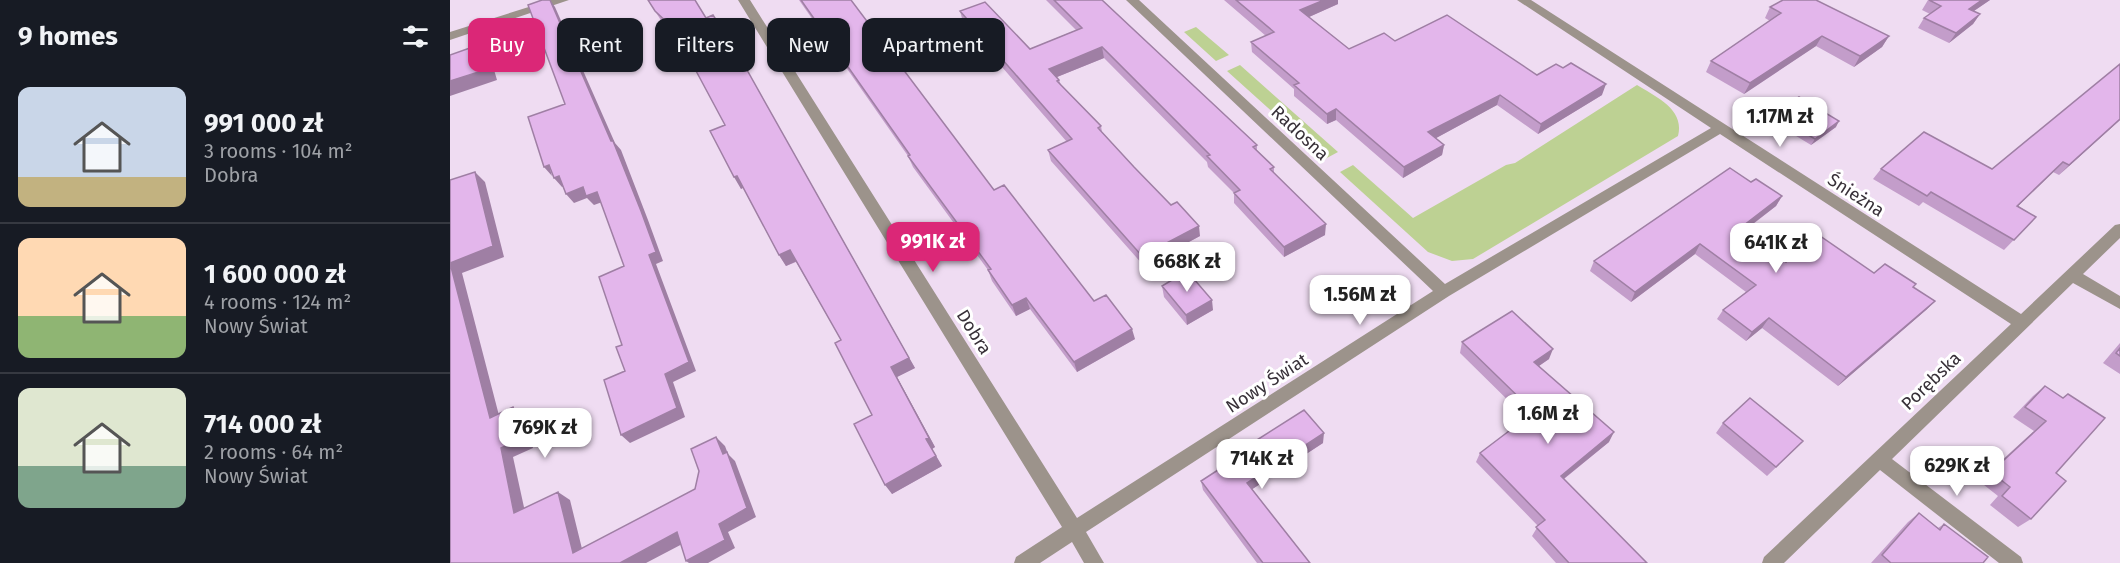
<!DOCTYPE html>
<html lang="en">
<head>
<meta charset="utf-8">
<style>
  :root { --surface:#171b24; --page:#242831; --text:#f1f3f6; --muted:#9ea1a6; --line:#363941; --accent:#db2777 }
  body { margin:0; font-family:"Fira Sans",sans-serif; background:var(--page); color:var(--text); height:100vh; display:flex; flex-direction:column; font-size:22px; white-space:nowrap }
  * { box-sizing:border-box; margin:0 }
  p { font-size:20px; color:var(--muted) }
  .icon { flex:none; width:33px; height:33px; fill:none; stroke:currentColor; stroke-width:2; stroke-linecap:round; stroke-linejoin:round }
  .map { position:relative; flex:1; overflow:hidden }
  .sheet { display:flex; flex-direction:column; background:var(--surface); width:450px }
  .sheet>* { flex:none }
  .banner { position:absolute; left:18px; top:18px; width:570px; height:54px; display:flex; gap:12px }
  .price { position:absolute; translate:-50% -51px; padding:0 14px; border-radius:12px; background:#fff; color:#222; font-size:20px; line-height:39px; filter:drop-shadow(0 2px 3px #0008) }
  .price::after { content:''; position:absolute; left:50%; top:36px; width:18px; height:14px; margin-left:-9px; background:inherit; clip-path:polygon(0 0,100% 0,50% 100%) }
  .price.selected { background:var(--accent); color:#fff }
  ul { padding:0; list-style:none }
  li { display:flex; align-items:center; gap:18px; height:150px; padding:0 18px }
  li+li { border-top:2px solid var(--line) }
  li span { display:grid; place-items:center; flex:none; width:168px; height:120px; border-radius:12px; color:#555 }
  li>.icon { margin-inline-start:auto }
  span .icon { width:72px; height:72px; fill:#fffc; stroke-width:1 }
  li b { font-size:26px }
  h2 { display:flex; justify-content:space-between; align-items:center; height:72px; padding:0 18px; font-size:26px }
  .chip { padding:0 21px; border-radius:12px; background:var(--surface); box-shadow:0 2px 4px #0004; font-size:21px; line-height:54px }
  .chip.selected { background:var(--accent); color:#fff }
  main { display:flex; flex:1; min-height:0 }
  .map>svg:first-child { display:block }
  .green { fill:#bdd193 }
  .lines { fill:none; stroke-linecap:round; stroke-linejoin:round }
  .minor { fill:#9c938b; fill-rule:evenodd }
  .wall { fill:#c39dca }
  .shaded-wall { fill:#9f7fa4 }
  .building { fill:#e3b6eb; stroke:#9f7fa4; stroke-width:1.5 }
  .labels { text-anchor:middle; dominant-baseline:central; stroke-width:6; stroke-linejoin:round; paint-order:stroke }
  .street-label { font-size:18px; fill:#373038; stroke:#fff }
</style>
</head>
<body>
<main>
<section class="sheet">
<h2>9 homes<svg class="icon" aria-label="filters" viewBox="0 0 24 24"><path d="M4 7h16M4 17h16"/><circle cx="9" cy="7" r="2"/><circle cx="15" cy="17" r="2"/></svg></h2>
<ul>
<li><span style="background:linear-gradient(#c9d6e8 75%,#c2b280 0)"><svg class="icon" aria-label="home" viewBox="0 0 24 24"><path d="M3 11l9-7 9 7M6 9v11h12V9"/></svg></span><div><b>991 000 zł</b><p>3 rooms · 104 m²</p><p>Dobra</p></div></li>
<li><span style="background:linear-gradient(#ffd9b3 65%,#8fb573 0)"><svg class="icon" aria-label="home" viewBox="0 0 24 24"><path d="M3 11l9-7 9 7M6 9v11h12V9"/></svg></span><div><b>1 600 000 zł</b><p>4 rooms · 124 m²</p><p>Nowy Świat</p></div></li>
<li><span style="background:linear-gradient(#dfe7d0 65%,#7fa58c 0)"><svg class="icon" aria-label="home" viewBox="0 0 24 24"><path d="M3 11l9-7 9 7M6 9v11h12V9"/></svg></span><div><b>714 000 zł</b><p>2 rooms · 64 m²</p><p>Nowy Świat</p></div></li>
</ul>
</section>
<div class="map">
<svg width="1670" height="563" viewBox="0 0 1670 563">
  <rect width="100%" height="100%" fill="#efdcf2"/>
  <!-- green -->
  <path class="green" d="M746,27l33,28 -13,6 -32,-29z
    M790,65l98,87 -13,7 -98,-88z
    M1187,85c19,12 48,24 41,51l-205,123 -21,2 -24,-9 -88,-80 13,-7 60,53 93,-53 9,-2z"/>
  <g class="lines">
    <!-- minor -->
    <path class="minor" d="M101,0h18l-119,40v-8z
      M288,0h12l327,518 356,-227 -307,-291h13l306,284 266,-156 -194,-128h14l490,314 94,-89 5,-1v14l-37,36 37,22v13l-47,-26 -181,176 129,98 2,6h-24l-119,-93 -96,93h-22l2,-6 247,-233 -291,-190 -271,162 -363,236 18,31h-20l-12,-21 -32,21h-26l2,-6 46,-30z"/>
  </g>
  <!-- wall -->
  <path class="wall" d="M198,0h47l220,368 -18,9 38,70 -3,2 10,17 -50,28 -20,-79 -31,-75 -45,-78 -10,4 -7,-11 -36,-67 -2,1 -16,-64 -47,-88 -16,-15z
    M349,0h52l143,190 100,111 41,38 -58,33 -47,-63 -14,7 -24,-35 -4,-11 -75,-103 -5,-11z
    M596,0h56l155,145v5l17,17v6l51,62 -41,22 -50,-54v-10l-26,-26 -1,-5 -103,-104 -47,19 2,3 2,5 40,41 1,6 32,35 66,69 -56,30 -93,-105 -3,-11 19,-8 -104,-120 -3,-11 70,38 46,-19z
    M774,0h114v4l-29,13 40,32 46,-8 142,34 65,20 -64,39 -41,-29 -61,33 8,7 -2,10 -39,23 -67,-58 -9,4 -33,-28v-7l-42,-37 -1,-10 15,-6z
    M1478,0h62l-16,11 6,3 -7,10 -24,19 -31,-15 6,-10 6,-4 -8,-4z
    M1320,7l119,29 -7,11 -28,20 -38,-21 -72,48 -38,-22 5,-11 59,-40 -5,-3z
    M1323,114l63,13 -25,18 -41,-25z
    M1670,120l-61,55 -6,-3 -35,34 18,11 -32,33 -81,-48 -4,4 -46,-27 8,-10h111z
    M1301,182l31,14 -6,10 -33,26 43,30 88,11 39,14 22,14 -9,9 -88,76 -76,-58 -16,13 -29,-22 6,-9 23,-18 -51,-38 -64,48 -41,-31 4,-10z
    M712,286l51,24 -26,15 -23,-28z
    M1012,342l87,17 -10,7 70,76 -45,37 83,84h-91l-24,-27 6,-10 -62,-64 4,-9 46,-35 -66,-65z
    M1670,343v31l-17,-11z
    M1595,386l11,87 -25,46 -13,8 -28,-22 8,-9 -19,-15 55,-50 -21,-14 20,-21z
    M1273,423l71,27 -27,26 -51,-43z
    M873,443l-71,46 58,74h-53l-54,-73 -2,-9 49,-32 -1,-4z
    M1469,513l19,15 6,-4 39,39h-112l37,-41z"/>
  <!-- shaded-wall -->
  <path class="shaded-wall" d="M100,0l5,7 60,136 6,7 27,70 15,41 -7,3 40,107 -23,11 12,35 -55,26 -9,-8 44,-61 -16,-119 -38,-114z
    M874,0h14v4l-38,17v-11z
    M1532,0h8l-28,19 7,-10z
    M1530,14l-7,10 -24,19 7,-10z
    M1372,36l-6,10 -72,48 6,-11z
    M1439,36l-7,11 -28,20 6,-11z
    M31,44l9,12 7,24 -47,16v-15z
    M652,47l2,11 -52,21 -3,-10z
    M294,65l171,303 -18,9 38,70 -3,2 10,17 -50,28 -7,-9 41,-46z
    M1156,84l-4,11 -64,39 3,-10z
    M1050,95l-3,10 -70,38 1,-11z
    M886,109v11l-9,4v-10z
    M1670,119v1l-61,55 10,-10z
    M1389,121l-3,6 -25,18 4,-6z
    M994,145l-2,10 -39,23 1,-11z
    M1613,162l-10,10 -45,44 9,-10z
    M99,165l3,11 -8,-9z
    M25,172l10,10 19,75 -42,16 40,154 -12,-9 -40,-155z
    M109,176l8,9 -5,2 -8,-9z
    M287,176l7,11 -3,2 -7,-12z
    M133,187l14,5 8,9 -11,4 -7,-7 -13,5 -8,-9z
    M1332,196l-6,10 -43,33 6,-10z
    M876,224l-1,11 -41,22v-10z
    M749,226l1,10 -56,30 -2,-10z
    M1250,244l-5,10 -64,48 4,-10z
    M340,250l7,11 -11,5 -7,-11z
    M576,298l4,11 -14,7 -4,-11z
    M762,300l1,10 -26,15 -1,-10z
    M1485,301l-9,9 -88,76 8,-9z
    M1319,318l-7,10 -16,13 6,-9z
    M682,329l3,10 -58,33 -3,-10z
    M1103,349l-4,10 -19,13 4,-10z
    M63,407l12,10 8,31 -20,9 14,64 -13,-8 -13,-65z
    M1164,432l-5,10 -53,43 5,-9z
    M874,433l-1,10 -75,49 -1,-9z
    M266,437l9,9 3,8 7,7 21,56 -28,15 7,16 -27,15h-19l-3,-2 33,-37 4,-70z
    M108,492l12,8 15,61 -12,-8z
    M227,532l11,9 -42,22h-26z"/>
  <!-- building -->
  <path class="building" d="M92,0h8l61,141h2l28,70 15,41 -7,3 40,107 -24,12 12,34 -56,27 -17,-55 21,-9 -9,-24 6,-2 -23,-68 25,-11 -27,-74 -11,4 -3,-9 -17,7 -7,-18 -5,2 -5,-13 -5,2 -16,-50 37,-13 -37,-99z
    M198,0h47l11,18 7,-3 25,39 171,304 -18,9 38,71 -3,1 10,17 -51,29 -31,-61 18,-9 -37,-72 6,-3 -51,-90 -11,5 -42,-79 -3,1 -24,-46 15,-6 -52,-97 -18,-17z
    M351,0h50l143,190 10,-5 90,116 12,-6 26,34 -58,33 -48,-64 -14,7 -24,-35 3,-1 -83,-113 2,-1z
    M604,0h48l155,145 -4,2 21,20 -4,2 56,55 -42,23 -50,-54 6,-3 -33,-34 3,-1 -108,-108 -53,22 10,11 -2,1 44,45 -3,2 36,39 37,38 6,-3 22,24 -57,30 -94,-106 24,-11 -112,-128 25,-9 45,47 52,-21z
    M786,0h88l-24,10 49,39 35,-16 11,8 52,-26 90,60 19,-11 7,4 8,-5 35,21 -65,40 -41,-29 -72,37 16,13 -40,22 -68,-58 -9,5 -33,-29 5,-2 -48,-41 23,-10z
    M1333,0h33l73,36 -29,20 -38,-20 -72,47 -39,-22 70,-48 -11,-6z
    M1479,0h53l-13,9 11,5 -24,19 -32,-15 17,-12z
    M31,44l7,25 -38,12v-26z
    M1670,64v55l-51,46 -6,-3 -46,44 19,11 -22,23 -83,-48 -4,4 -46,-27 43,-37 68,37z
    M1349,97l40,24 -24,18 -42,-25z
    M1280,168l21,14 5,-3 26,17 -43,33 47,33 34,-26 54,37 11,-9 31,20 -3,3 22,14 -89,76 -77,-59 -17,14 -29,-22 33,-25 -56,-41 -65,48 -41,-31z
    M25,172l18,74 -43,17 40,155 23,-11 7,32 -19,9 13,65 44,-21 15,61 122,-64 4,-18 -8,-22 25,-12 7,17 4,-2 20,56 -28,16 6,16 -39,21 -9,-29 -57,31h-170v-383z
    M737,271l25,29 -26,15 -24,-29z
    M1062,311l41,38 -19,13 80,70 -53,44 86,87h-78l-33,-36 9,-7 -65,-67 54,-41 -72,-70z
    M1670,348v8l-4,-3z
    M1595,386l18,12 5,-4 37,24 -49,55 10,8 -35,38 -29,-23 8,-9 -19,-15 55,-51 -21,-14z
    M1300,398l53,43 -27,26 -53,-44z
    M854,410l20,23 -77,50 63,80h-47l-62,-82 51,-33 -3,-3z
    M1469,513l21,17 4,-6 44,33 -5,6h-92l-9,-8z"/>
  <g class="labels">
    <!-- street labels -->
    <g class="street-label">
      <text transform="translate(850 133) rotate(43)">Radosna</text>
      <text transform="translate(1406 195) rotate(33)">Śnieżna</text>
      <text transform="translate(524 332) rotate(58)">Dobra</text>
      <text transform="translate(1481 381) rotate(-44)">Porębska</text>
      <text transform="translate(817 383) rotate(-33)">Nowy Świat</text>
    </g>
  </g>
</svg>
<b class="price" style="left:1330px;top:148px">1.17M zł</b>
<b class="price selected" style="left:483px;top:273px">991K zł</b>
<b class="price" style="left:1326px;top:274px">641K zł</b>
<b class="price" style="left:737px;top:293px">668K zł</b>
<b class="price" style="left:910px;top:326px">1.56M zł</b>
<b class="price" style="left:1098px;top:445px">1.6M zł</b>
<b class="price" style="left:95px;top:459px">769K zł</b>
<b class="price" style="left:812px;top:490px">714K zł</b>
<b class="price" style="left:1507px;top:497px">629K zł</b>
<div class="banner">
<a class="chip selected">Buy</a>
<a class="chip">Rent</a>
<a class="chip">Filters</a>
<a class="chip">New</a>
<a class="chip">Apartment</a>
</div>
</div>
</main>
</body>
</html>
